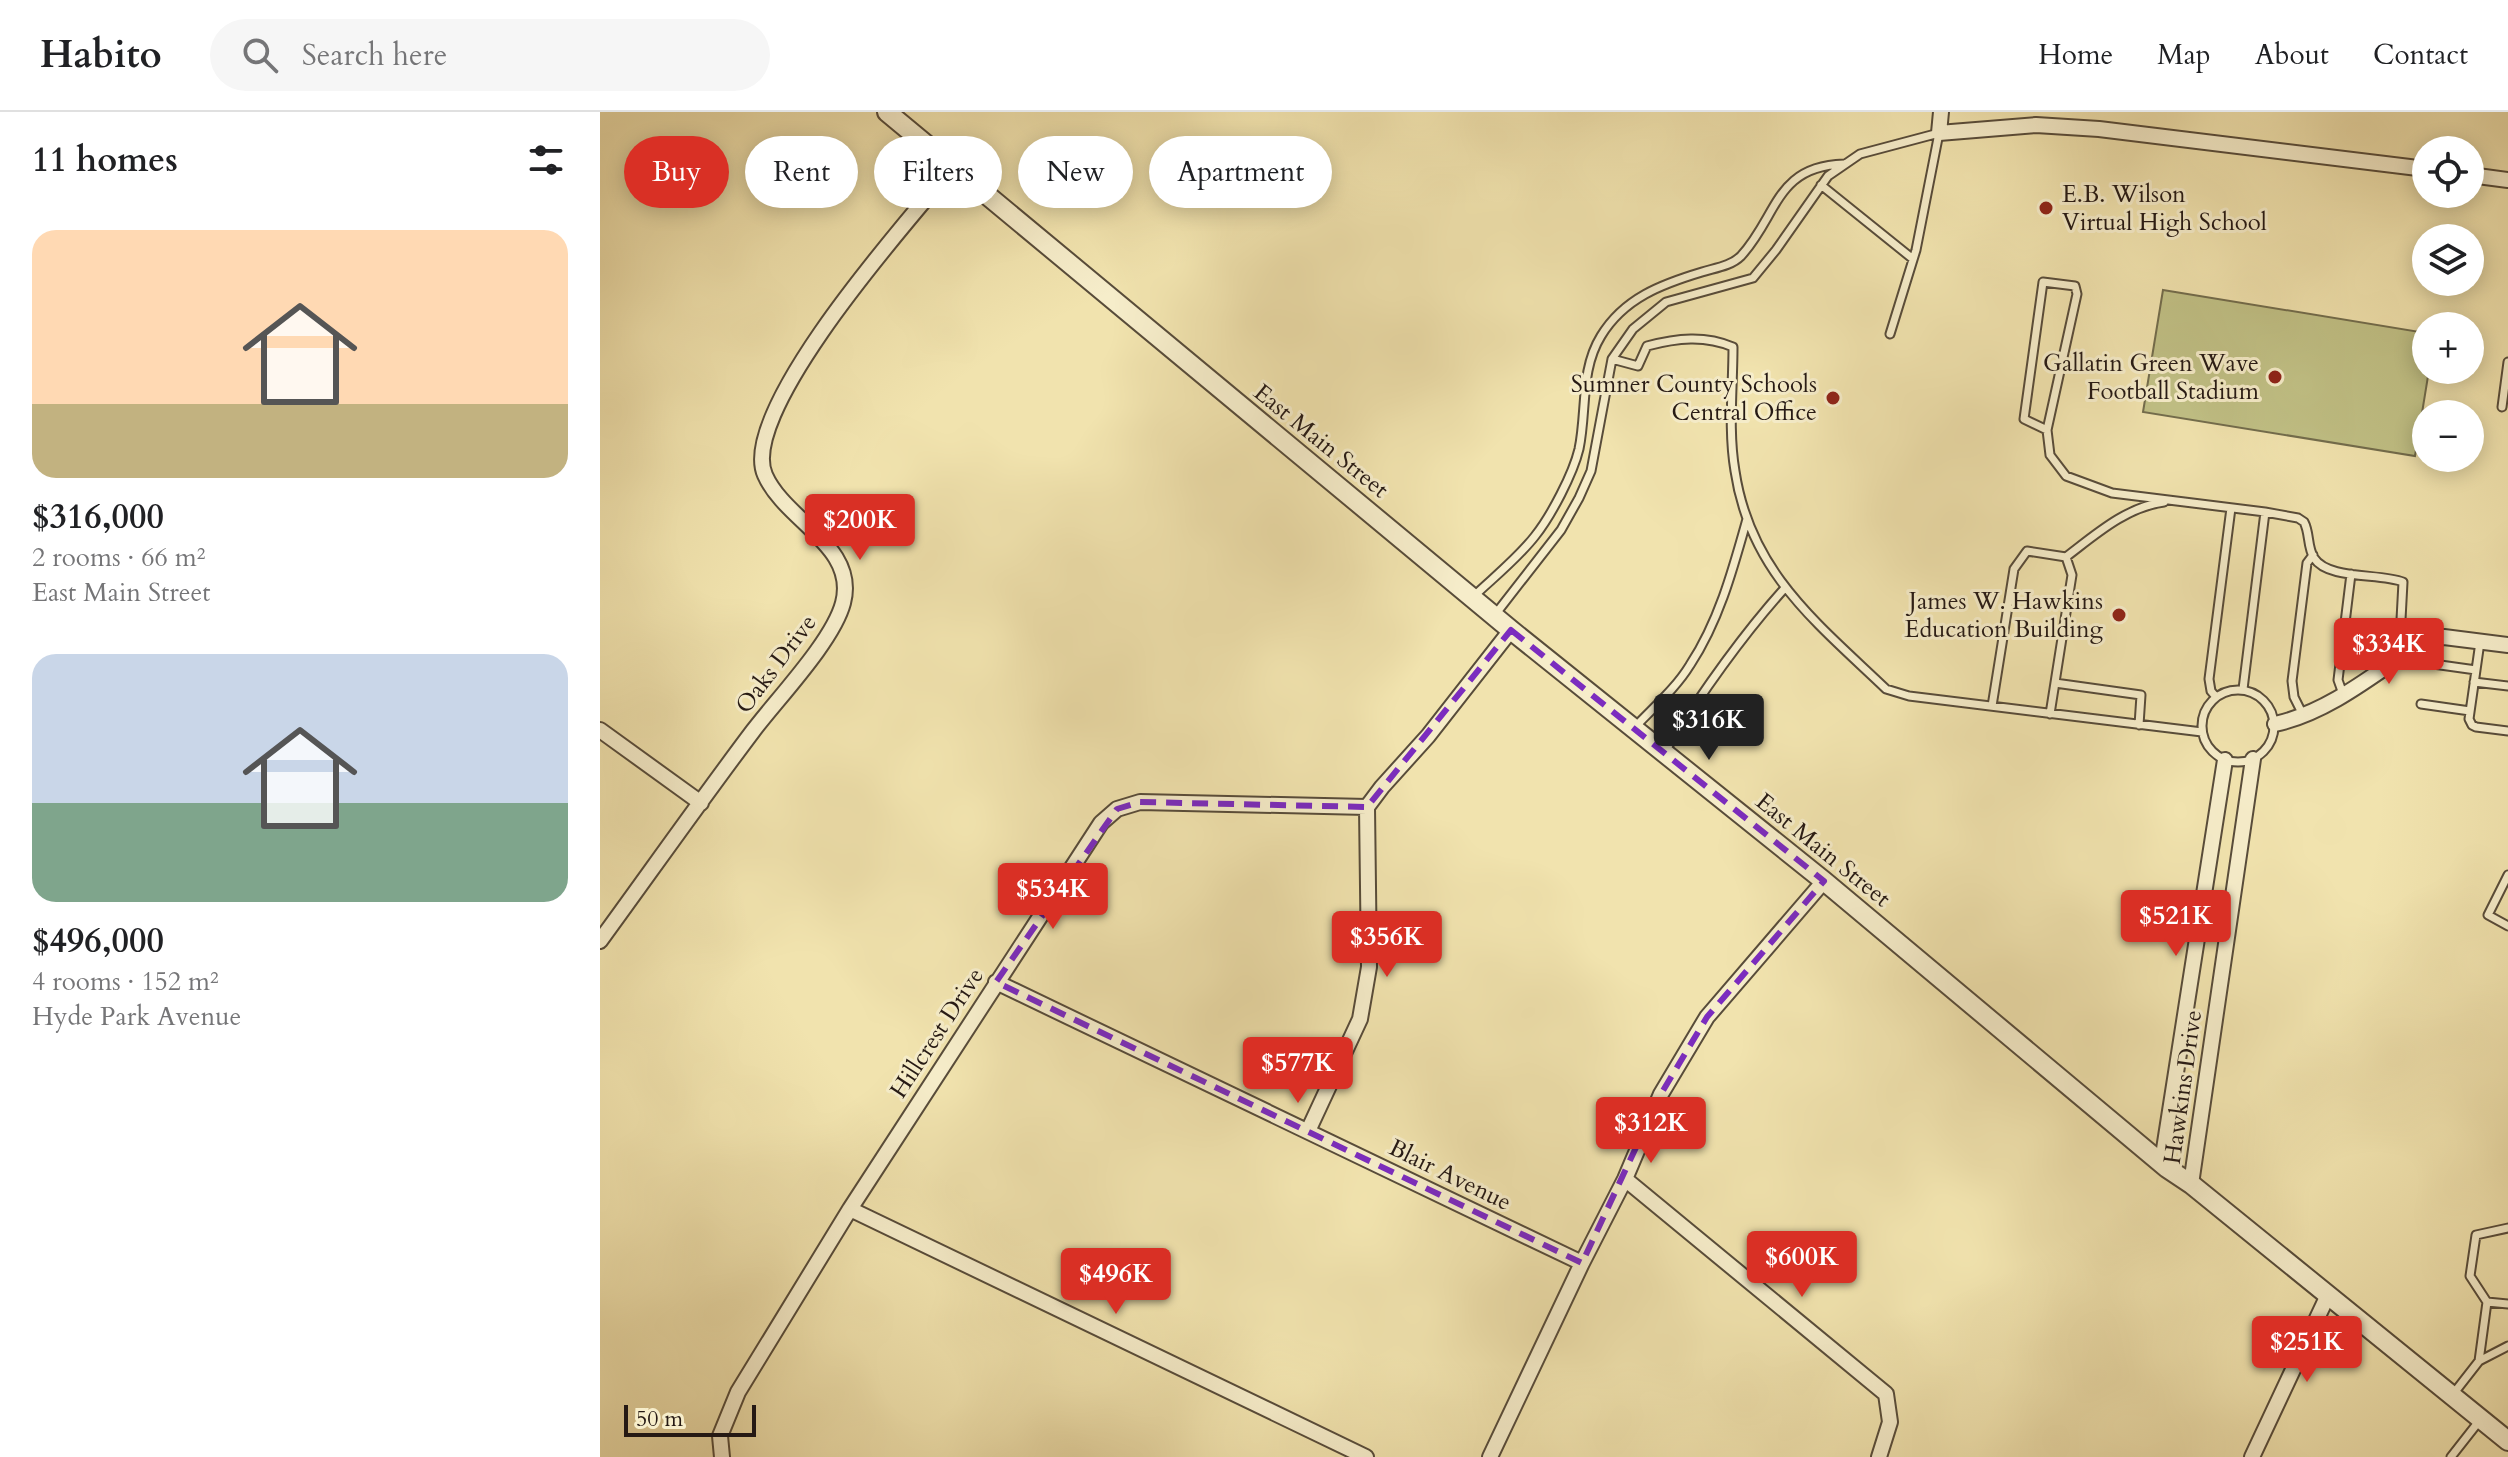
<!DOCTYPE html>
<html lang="en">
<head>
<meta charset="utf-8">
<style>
  :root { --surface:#fff; --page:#f6f6f6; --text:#202124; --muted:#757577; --line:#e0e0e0; --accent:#d93025 }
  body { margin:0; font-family:Cardo,serif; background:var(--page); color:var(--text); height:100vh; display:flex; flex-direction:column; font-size:30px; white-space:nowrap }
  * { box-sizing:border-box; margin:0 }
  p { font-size:26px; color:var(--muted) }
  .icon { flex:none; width:44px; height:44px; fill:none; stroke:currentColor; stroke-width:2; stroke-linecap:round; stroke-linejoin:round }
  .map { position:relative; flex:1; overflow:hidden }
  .panel { display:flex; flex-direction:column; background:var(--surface); width:600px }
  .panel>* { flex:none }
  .top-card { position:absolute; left:24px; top:24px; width:760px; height:72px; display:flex; gap:16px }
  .tools { position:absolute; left:1812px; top:24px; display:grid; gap:16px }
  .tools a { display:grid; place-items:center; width:72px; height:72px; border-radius:50%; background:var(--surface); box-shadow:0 4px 20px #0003; font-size:40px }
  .scale { position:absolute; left:24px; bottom:20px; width:132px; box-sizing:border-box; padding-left:8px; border:4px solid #251914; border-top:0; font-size:22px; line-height:28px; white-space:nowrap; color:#251914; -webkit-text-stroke:6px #f6edca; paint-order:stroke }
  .price { position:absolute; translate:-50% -68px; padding:0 18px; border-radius:8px; background:var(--accent); color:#fff; font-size:26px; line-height:52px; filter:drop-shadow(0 2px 4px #0008) }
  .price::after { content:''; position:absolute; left:50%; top:48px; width:24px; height:18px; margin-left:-12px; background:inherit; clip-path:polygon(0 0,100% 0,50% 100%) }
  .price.active { background:#222; color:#fff }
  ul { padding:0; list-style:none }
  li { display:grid; align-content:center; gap:16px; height:424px; padding:0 32px }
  li span { display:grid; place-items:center; height:248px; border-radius:24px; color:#555 }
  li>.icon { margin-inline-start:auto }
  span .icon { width:144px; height:144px; fill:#fffc; stroke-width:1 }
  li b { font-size:34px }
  h2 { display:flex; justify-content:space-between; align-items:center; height:96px; padding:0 32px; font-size:34px }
  .pill { padding:0 28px; border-radius:36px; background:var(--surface); box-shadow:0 4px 20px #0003; font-size:28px; line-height:72px }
  .pill.active { background:var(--accent); color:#fff }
  header { display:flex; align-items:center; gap:48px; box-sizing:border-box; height:112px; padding:0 40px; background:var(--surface); border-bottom:2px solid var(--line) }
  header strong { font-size:38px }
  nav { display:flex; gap:44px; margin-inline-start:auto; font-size:28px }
  .search { width:560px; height:72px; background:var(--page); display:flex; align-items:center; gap:20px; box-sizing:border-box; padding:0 28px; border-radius:44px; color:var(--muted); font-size:30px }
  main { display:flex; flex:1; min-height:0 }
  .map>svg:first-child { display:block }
  .pitch { fill:#c1c186; stroke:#736d4d; stroke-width:2 }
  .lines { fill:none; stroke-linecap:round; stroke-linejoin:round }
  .service-casing { stroke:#584c3a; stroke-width:11 }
  .minor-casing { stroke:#584c3a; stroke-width:18 }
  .tertiary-casing { stroke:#584c3a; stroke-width:22 }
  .service { stroke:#f6edca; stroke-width:7 }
  .minor { stroke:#f6edca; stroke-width:14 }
  .tertiary { stroke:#f6edca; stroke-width:18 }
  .marked { fill:none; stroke:#7b2cbf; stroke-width:6; stroke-dasharray:16 10; stroke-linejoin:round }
  .poi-dot { fill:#8f2418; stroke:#f6edca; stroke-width:3 }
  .labels { text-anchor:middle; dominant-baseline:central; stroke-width:6; stroke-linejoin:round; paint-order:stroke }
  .poi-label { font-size:24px; fill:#251914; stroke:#f6edca; text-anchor:end }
  .street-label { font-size:24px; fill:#251914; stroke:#f6edca }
</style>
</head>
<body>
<header>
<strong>Habito</strong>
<div class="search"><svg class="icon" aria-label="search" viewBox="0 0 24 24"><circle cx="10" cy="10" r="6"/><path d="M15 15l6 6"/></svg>Search here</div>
<nav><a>Home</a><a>Map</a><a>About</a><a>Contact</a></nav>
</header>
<main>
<section class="panel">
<h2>11 homes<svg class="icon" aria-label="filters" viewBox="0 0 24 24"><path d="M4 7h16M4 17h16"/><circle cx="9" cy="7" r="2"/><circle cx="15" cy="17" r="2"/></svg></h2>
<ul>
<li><span style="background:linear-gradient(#ffd9b3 70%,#c2b280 0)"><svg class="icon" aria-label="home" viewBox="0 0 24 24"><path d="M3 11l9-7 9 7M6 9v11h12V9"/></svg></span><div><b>$316,000</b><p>2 rooms · 66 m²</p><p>East Main Street</p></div></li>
<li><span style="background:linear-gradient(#c9d6e8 60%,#7fa58c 0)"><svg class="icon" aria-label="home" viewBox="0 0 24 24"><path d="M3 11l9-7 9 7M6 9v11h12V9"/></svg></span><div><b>$496,000</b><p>4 rooms · 152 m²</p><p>Hyde Park Avenue</p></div></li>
</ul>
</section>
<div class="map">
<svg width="1908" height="1345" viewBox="0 0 1908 1345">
  <rect width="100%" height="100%" fill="#f1e3ae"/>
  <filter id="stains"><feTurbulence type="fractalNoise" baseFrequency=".0025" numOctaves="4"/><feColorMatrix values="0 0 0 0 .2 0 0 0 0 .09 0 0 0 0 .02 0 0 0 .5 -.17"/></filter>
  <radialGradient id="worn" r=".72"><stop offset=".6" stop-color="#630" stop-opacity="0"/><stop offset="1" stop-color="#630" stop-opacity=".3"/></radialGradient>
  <!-- pitch -->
  <path class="pitch" d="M1563,178l263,43v37h3l-14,86 -272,-44z"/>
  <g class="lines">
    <defs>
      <path id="service" d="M1221,73l92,74
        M1012,247l26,7 9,-20c30,-8 58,-11 86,1 0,41 -5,83 2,124 15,101 82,152 151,218l23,7 293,36
        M1902,295l6,-45
        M1447,318l-23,-11 19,-137 32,4 2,8 -30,136 3,25 16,21 46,17 153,19 -22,177
        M1665,400l33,6 6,4c6,11 3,25 10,36 14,22 66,15 89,24l-4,75
        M1466,445c29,-22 60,-50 98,-55
        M874,484c20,-19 44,-38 61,-60 16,-20 38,-62 44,-87 8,-38 1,-79 22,-113 23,-38 61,-52 101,-64 13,-4 29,-6 39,-16 37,-40 34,-90 103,-92
        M894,504l67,-86 18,-32 12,-27 21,-112 21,-30 33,-27 87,-24 23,-28 52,-74 32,-22 79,-21 -23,117 -26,84
        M1880,530l-11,77 3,6 4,2 32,4
        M1826,551l50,7
        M1874,570l34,4
        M1455,571l86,12 -2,30
        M1602 614a36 36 0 1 1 72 0a36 36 0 1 1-72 0Z
        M1743,582l-5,-14 13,-106
        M1616,585l-5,-6 -2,-12 22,-171
        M1821,592l49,7
        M1392,594l22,-137 13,-18 39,6 6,18 -22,139
        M1703,603l-9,-18 -2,-16 15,-118 6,-8
        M1036,614c18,-19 40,-38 54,-61 29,-44 43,-96 57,-146
        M1065,639c36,-57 74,-112 119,-162
        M1908,763l-20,40 20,11
        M1887,1190l21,2
        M1879,1249l8,-59 -17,-26 6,-41 32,-7
        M1854,1281l25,-32 29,-15
        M1851,1345l29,-37"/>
      <path id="minor" d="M1341,0l-2,21 97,-8 63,4 327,40
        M1870,63l38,5
        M1675,612c55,-12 103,-53 150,-84l19,-3 64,8
        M0,618l101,73
        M0,829c51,-70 101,-141 153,-210 25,-33 80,-90 90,-128 15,-57 -58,-82 -78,-128 -28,-63 145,-257 187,-307
        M396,870l586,281
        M708,1019l52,-112 9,-52 -2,-160
        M1562,1050l63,-402
        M1025,1067l261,215 4,28 -11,35
        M1591,1072l62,-425
        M250,1097l516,248
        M122,1345l-2,-21 18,-44 112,-183 251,-386 16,-14 23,-7 227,5 15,-20 46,-51 83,-106
        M890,1345l92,-194 43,-84 36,-85 46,-77 117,-136
        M1652,1345l76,-162"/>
      <path id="tertiary" d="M287,0l624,518 313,251 343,287 24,16 317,257"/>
    </defs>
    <!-- service casing -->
    <use href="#service" class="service-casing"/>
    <!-- minor casing -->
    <use href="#minor" class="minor-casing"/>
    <!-- tertiary casing -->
    <use href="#tertiary" class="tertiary-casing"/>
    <!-- service -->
    <use href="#service" class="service"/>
    <!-- minor -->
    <use href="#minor" class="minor"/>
    <!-- tertiary -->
    <use href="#tertiary" class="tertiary"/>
  </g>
  <!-- marked area -->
  <path class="marked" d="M911,518l313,251 -117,136 -46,77 -79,169 -586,-281 121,-173 23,-7 227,5z"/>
  <!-- markers -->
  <g class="poi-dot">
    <circle cx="1446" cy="96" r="8"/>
    <circle cx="1675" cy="265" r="8"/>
    <circle cx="1233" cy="286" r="8"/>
    <circle cx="1519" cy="503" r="8"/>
  </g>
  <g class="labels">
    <!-- poi labels -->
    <g class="poi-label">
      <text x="1462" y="82" text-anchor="start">E.B. Wilson<tspan x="1462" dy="28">Virtual High School</tspan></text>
      <text x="1659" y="251">Gallatin Green Wave<tspan x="1659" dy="28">Football Stadium</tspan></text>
      <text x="1217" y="272">Sumner County Schools<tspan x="1217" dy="28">Central Office</tspan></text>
      <text x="1503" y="489">James W. Hawkins<tspan x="1503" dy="28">Education Building</tspan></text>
    </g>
    <!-- street labels -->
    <g class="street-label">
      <text transform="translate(721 329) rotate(39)">East Main Street</text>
      <text transform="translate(176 552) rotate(-53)">Oaks Drive</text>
      <text transform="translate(1223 738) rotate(39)">East Main Street</text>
      <text transform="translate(337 921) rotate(-57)">Hillcrest Drive</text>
      <text transform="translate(1583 975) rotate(-82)">Hawkins Drive</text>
      <text transform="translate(850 1063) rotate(26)">Blair Avenue</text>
    </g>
  </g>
  <rect width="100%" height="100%" filter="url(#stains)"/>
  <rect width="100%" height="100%" fill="url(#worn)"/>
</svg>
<div class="tools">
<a><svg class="icon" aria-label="locate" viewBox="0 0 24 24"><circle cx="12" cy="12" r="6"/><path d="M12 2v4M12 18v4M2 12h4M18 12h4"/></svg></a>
<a><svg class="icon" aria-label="layers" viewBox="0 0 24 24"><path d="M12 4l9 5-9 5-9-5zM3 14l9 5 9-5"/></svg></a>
<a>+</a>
<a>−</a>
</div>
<div class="scale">50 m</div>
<b class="price" style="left:260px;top:450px">$200K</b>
<b class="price" style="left:1789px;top:574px">$334K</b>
<b class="price active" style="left:1109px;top:650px">$316K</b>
<b class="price" style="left:453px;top:819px">$534K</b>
<b class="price" style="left:1576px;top:846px">$521K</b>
<b class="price" style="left:787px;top:867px">$356K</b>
<b class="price" style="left:698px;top:993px">$577K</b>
<b class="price" style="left:1051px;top:1053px">$312K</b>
<b class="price" style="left:1202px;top:1187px">$600K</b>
<b class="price" style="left:516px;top:1204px">$496K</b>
<b class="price" style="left:1707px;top:1272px">$251K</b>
<div class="top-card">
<a class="pill active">Buy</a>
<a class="pill">Rent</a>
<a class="pill">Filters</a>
<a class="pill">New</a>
<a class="pill">Apartment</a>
</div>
</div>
</main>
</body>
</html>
